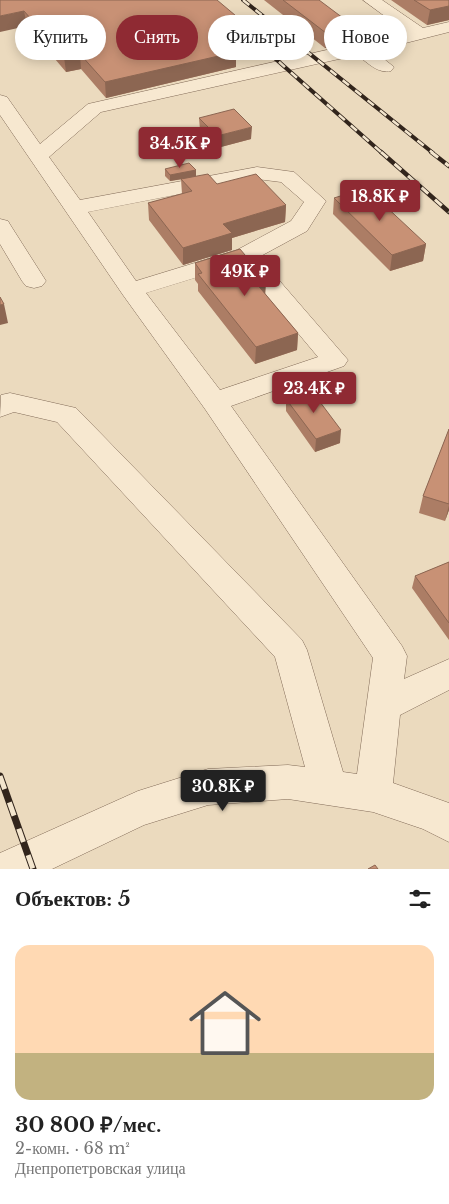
<!DOCTYPE html>
<html lang="ru">
<head>
<meta charset="utf-8">
<style>
  :root { --surface:#fff; --page:#f6f6f6; --text:#222; --muted:#767676; --line:#e0e0e0; --accent:#8f2a33 }
  body { margin:0; font-family:"Libre Baskerville",serif; background:var(--page); color:var(--text); height:100vh; display:flex; flex-direction:column; font-size:19px; white-space:nowrap }
  * { box-sizing:border-box; margin:0 }
  p { font-size:16px; color:var(--muted) }
  .icon { flex:none; width:28px; height:28px; fill:none; stroke:currentColor; stroke-width:2; stroke-linecap:round; stroke-linejoin:round }
  .map { position:relative; height:869px; overflow:hidden }
  .panel { display:flex; flex-direction:column; background:var(--surface); flex:1 }
  .panel>* { flex:none }
  .hud { position:absolute; left:15px; top:15px; width:420px; height:45px; display:flex; gap:10px }
  .price { position:absolute; translate:-50% -42px; padding:0 11px; border-radius:5px; background:var(--accent); color:#fff; font-size:16px; line-height:32px; filter:drop-shadow(0 1px 2px #0008) }
  .price::after { content:''; position:absolute; left:50%; top:30px; width:15px; height:11px; margin-left:-8px; background:inherit; clip-path:polygon(0 0,100% 0,50% 100%) }
  .price.on { background:#222; color:#fff }
  ul { padding:0; list-style:none }
  li { display:grid; align-content:center; gap:10px; height:265px; padding:0 15px }
  li+li { border-top:1px solid var(--line) }
  li span { display:grid; place-items:center; height:155px; border-radius:15px; color:#555 }
  li>.icon { margin-inline-start:auto }
  span .icon { width:90px; height:90px; fill:#fffc; stroke-width:1 }
  li b { font-size:21px }
  h2 { display:flex; justify-content:space-between; align-items:center; height:60px; padding:0 15px; font-size:21px }
  .pill { padding:0 18px; border-radius:22px; background:var(--surface); box-shadow:0 2px 12px #0003; font-size:18px; line-height:45px }
  .pill.on { background:var(--accent); color:#fff }
  .map>svg:first-child { display:block }
  .lines { fill:none; stroke-linecap:round; stroke-linejoin:round }
  .minor-casing { stroke:#826b58; stroke-width:1 }
  .minor { fill:#f7e8d0; fill-rule:evenodd }
  .rail-far2-casing { stroke:#32251c; stroke-width:4 }
  .rail-far1-casing { stroke:#32251c; stroke-width:4.5 }
  .rail-casing { stroke:#32251c; stroke-width:7 }
  .rail-far2 { stroke:#f3e5cd; stroke-width:2.5; stroke-dasharray:8; stroke-linecap:butt }
  .rail-far1 { stroke:#f3e5cd; stroke-width:3; stroke-dasharray:9; stroke-linecap:butt }
  .rail { stroke:#f3e5cd; stroke-width:5; stroke-dasharray:14; stroke-linecap:butt }
  .wall { fill:#ac7d65 }
  .shaded-wall { fill:#8c6652 }
  .building { fill:#c89175; stroke:#8c6652 }
</style>
</head>
<body>
<div class="map">
<svg width="449" height="869" viewBox="0 0 449 869">
  <rect width="100%" height="100%" fill="#ebdabe"/>
  <g class="lines">
    <defs>
      <path id="minor" d="M363,0h19l41,28 26,-6v10l-75,19 20,16 -3,4c-13,3 -23,-8 -34,-16l-256,57 -52,45 31,43 177,-33 37,5 32,29 -19,30 -48,26 89,103 -4,6 -113,40 171,240 5,10 -3,23 45,-20v31l-49,25 -7,68 56,20v39l-26,-13 -50,-17 -85,-13 -80,6 -64,20 -92,44h-52v-16l138,-62 70,-22 80,-4 17,2 -30,-110 -218,-235 -43,-10 -14,5 1,-22 9,-2 66,15 226,232 5,10 36,122 14,2 16,-116 -168,-249 -82,-114 -123,-180v-20l7,2 33,47 48,-40 318,-72zM257,179l24,3 23,20 -13,19 -54,29 -101,31 -48,-69zM240,264l78,93 -98,33 -74,-97z
        M0,219l8,2 3,5 35,55 -4,5 -8,2 -8,-2 -4,-5 -22,-37z"/>
    </defs>
    <!-- minor casing -->
    <use href="#minor" class="minor-casing"/>
    <!-- minor -->
    <use href="#minor" class="minor"/>
    <defs>
      <path id="rail-far2" d="M243,0l190,153
        M243,30l139,123"/>
      <path id="rail-far1" d="M381,152l68,60
        M431,152l18,14"/>
      <path id="rail" d="M0,776l33,93"/>
    </defs>
    <!-- rail-far2 casing -->
    <use href="#rail-far2" class="rail-far2-casing"/>
    <!-- rail-far1 casing -->
    <use href="#rail-far1" class="rail-far1-casing"/>
    <!-- rail casing -->
    <use href="#rail" class="rail-casing"/>
    <!-- rail-far2 -->
    <use href="#rail-far2" class="rail-far2"/>
    <!-- rail-far1 -->
    <use href="#rail-far1" class="rail-far1"/>
    <!-- rail -->
    <use href="#rail" class="rail"/>
  </g>
  <!-- wall -->
  <path class="wall" d="M0,0l254,31 -1,15 -18,4 1,17 -130,31 -25,-29 -15,3 -39,-46z
    M264,0h55l35,42 -29,6z
    M391,0h58v20l-22,5z
    M199,118l52,21 -34,9 -17,-18z
    M165,169l31,1v6l21,8 69,21 -1,17 -53,16v12l-49,15 -34,-45 -1,-17 34,-9 -1,-15 6,-1 -17,3 -5,-5z
    M334,198l92,46 -3,17 -33,10 -57,-57z
    M195,263l71,17 -1,14 33,39 -1,17 -42,14 -57,-73v-7l-3,-4z
    M286,399l54,44 -25,9 -29,-41z
    M449,429v81l-4,11 -26,-8 4,-17z
    M449,562v78l-37,-52 3,-12z"/>
  <!-- shaded-wall -->
  <path class="shaded-wall" d="M449,6v14l-22,5 3,-15z
    M24,11l3,15 -27,6v-16z
    M355,27l-1,15 -29,6 1,-15z
    M254,31l-1,15 -32,7v-15z
    M236,52v15l-130,31 -1,-16z
    M80,54l1,15 -15,3 -2,-15z
    M252,127l-1,12 -34,9v-12z
    M196,170v7l-26,4v-6z
    M286,205l-1,17 -53,16v12l-49,15v-17l40,-24z
    M426,244l-3,17 -33,10 2,-16z
    M266,280l-1,17 -9,-14z
    M4,304l4,19 -8,2v-20z
    M298,333l-1,17 -42,14 1,-17z
    M341,430l-1,13 -25,9 1,-13z
    M449,505v5l-4,11z"/>
  <!-- building -->
  <path class="building" d="M0,0h217l37,31 -33,7 15,14 -131,30 -25,-28 -16,3 -40,-46 -24,5z
    M283,0h36l36,27 -29,6z
    M414,0h35v6l-19,4z
    M234,109l18,18 -35,9 -18,-18z
    M189,163l7,7 -26,5 -5,-6z
    M208,174l9,10 39,-10 30,31 -63,19 9,9 -49,15 -35,-45 44,-12 -11,-12z
    M366,188l60,56 -34,11 -58,-57z
    M240,249l26,31 -10,3 42,50 -42,14 -58,-73 4,-1 -7,-10z
    M0,297l4,7 -4,1z
    M311,390l30,40 -25,9 -30,-40z
    M449,429v75l-26,-8z
    M449,562v61l-34,-47z
    M375,865l3,4h-10z"/>
</svg>
<b class="price" style="left:180px;top:169px">34.5K ₽</b>
<b class="price" style="left:380px;top:222px">18.8K ₽</b>
<b class="price" style="left:245px;top:297px">49K ₽</b>
<b class="price" style="left:314px;top:414px">23.4K ₽</b>
<b class="price on" style="left:223px;top:812px">30.8K ₽</b>
<div class="hud">
<a class="pill">Купить</a>
<a class="pill on">Снять</a>
<a class="pill">Фильтры</a>
<a class="pill">Новое</a>
</div>
</div>
<section class="panel">
<h2>Объектов: 5<svg class="icon" aria-label="filters" viewBox="0 0 24 24"><path d="M4 7h16M4 17h16"/><circle cx="9" cy="7" r="2"/><circle cx="15" cy="17" r="2"/></svg></h2>
<ul>
<li><span style="background:linear-gradient(#ffd9b3 70%,#c2b280 0)"><svg class="icon" aria-label="home" viewBox="0 0 24 24"><path d="M3 11l9-7 9 7M6 9v11h12V9"/></svg></span><div><b>30 800 ₽/мес.</b><p>2-комн. · 68 m²</p><p>Днепропетровская улица</p></div></li>
</ul>
</section>
</body>
</html>
